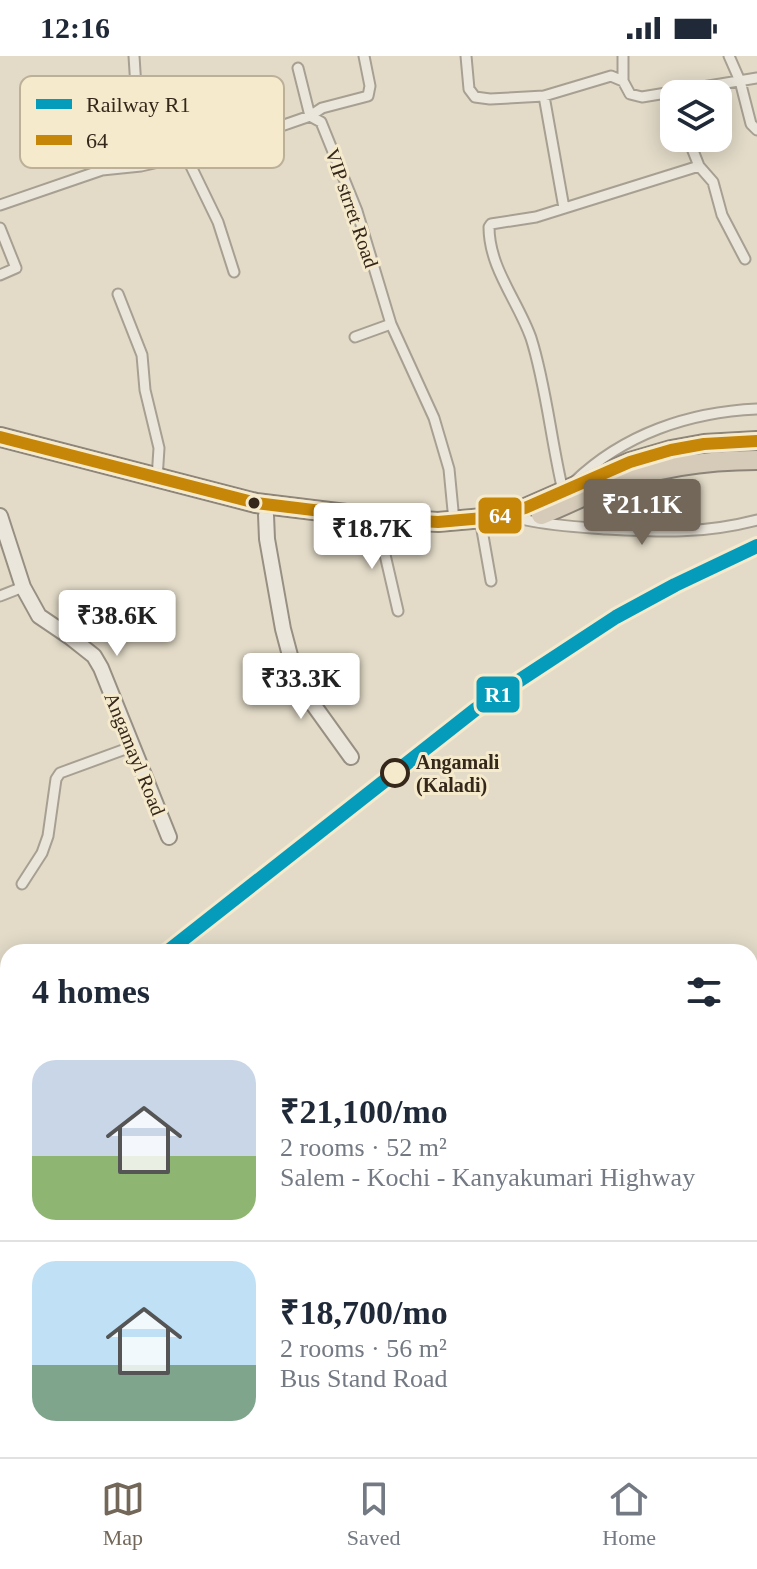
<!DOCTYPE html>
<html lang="en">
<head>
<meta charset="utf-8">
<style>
  :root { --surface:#fff; --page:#f6f6f7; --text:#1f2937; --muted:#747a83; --line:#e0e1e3; --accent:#726758 }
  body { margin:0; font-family:"Times New Roman",serif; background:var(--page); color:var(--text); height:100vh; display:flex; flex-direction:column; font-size:30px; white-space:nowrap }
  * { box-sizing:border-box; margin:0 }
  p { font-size:26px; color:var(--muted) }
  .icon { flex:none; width:44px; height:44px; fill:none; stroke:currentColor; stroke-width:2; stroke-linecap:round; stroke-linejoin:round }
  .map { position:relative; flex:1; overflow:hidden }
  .panel { position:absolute; left:0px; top:888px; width:758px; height:514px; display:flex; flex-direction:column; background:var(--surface); border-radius:24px 24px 0 0; box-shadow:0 4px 20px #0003 }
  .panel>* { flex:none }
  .buttons { position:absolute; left:660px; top:24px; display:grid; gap:16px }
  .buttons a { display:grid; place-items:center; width:72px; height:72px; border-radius:16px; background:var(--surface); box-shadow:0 4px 20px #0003; font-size:40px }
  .price { position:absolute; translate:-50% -68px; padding:0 18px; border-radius:8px; background:#fff; color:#222; font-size:26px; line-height:52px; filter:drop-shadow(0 2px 4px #0008) }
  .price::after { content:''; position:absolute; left:50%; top:48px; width:24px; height:18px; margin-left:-12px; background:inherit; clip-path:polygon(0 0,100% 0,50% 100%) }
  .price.active { background:var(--accent); color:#fff }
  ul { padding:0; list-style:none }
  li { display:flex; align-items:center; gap:24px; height:200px; padding:0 32px }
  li+li { border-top:2px solid var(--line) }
  li span { display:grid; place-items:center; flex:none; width:224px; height:160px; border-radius:24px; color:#555 }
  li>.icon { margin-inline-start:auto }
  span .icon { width:96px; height:96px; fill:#fffc; stroke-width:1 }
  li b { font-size:34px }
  h2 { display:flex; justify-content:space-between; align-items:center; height:96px; padding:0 32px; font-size:34px }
  .status { display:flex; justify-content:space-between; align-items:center; height:56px; padding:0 40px; background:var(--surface); direction:ltr }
  .status svg { height:22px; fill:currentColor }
  .tab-bar { display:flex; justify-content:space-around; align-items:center; height:112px; border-top:2px solid var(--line); background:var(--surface); font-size:22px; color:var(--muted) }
  .tab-bar a { display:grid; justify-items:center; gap:4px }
  .tab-bar .active { color:var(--accent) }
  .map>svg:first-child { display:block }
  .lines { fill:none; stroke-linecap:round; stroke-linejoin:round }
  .street-casing { stroke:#a7a092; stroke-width:13 }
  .secondary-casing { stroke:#978f82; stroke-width:18 }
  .highway-casing { stroke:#8d8579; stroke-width:22 }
  .street { stroke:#ebe6db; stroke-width:9 }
  .secondary { stroke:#ebe6db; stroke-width:14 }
  .highway { stroke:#d6cbb9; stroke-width:18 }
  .bus-1-casing { stroke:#f6eacd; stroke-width:18 }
  .bus-1 { stroke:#c68607; stroke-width:12 }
  .rail-1-casing { stroke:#f6eacd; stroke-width:20 }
  .rail-1 { stroke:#059cbc; stroke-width:14 }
  .bus-dot { fill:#35281b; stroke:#f6eacd; stroke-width:3 }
  .stop-dot { fill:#f6eacd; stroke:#35281b; stroke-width:4 }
  .labels { text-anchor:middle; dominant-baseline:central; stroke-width:6; stroke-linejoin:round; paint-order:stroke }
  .street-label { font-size:20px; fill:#35281b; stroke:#f6eacd }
  .stop-label { font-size:20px; font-weight:bold; fill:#35281b; stroke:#f6eacd; text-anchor:start }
  .key { fill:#f6eacd; stroke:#bcb098; stroke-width:2 }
  .key-label { font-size:22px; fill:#35281b }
  .line-badge { stroke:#f6eacd; stroke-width:3 }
  .badge-label { font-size:22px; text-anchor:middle; font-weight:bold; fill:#fff }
</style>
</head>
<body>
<div class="status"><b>12:16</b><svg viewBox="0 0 49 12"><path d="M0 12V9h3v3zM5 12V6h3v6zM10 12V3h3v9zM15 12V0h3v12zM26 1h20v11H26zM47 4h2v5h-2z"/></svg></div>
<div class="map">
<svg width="757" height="1401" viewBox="0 0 757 1401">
  <rect width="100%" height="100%" fill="#e3dbc8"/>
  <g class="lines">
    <defs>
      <path id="street" d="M134,0l7,110
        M466,0l3,33 6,8 15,2 54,-3 67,-20 12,5 7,13 12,3 115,-19
        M729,0l11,25 11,43 6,6
        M298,12l12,48 12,-8 46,-12 2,-10 -6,-30
        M623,25v-25
        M544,40l20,112
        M688,82l11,28 14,16 9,33 23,44
        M186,100l32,66 16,50
        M0,149l102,-35 39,-4 71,-16 98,-34 11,6 36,89 34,113 43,94 15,51 5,52
        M0,172l16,40 -16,7
        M118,238l24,61 3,35 14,58 -2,31
        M355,281l36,-13
        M574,426c50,-48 115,-70 183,-73
        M563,435c-12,-50 -17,-106 -32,-153 -13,-37 -42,-70 -42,-111l2,-3 45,-7 163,-51
        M526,464c28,6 53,7 81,9 55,3 96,5 150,-9
        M386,474l-3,16 15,65
        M482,474l9,51
        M0,540l23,-9
        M22,828l20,-31 6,-17 8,-57 4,-6 71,-26
        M0,1220l8,-2
        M197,1394l4,7"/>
      <path id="secondary" d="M266,459l1,24 16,90 9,34 18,37 41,57
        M0,460l23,71 16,29 31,21 24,19 7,12 68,169
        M374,1394l7,7"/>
      <path id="highway" d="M0,381l256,66 131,16 51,3 57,-5 30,-9 105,-46 41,-12 33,-6 53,-3
        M541,459c23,-9 46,-21 69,-30 47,-18 97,-25 147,-25"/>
    </defs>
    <!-- street casing -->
    <use href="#street" class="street-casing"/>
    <!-- secondary casing -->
    <use href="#secondary" class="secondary-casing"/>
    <!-- highway casing -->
    <use href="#highway" class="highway-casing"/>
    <!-- street -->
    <use href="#street" class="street"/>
    <!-- secondary -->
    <use href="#secondary" class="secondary"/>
    <!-- highway -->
    <use href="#highway" class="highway"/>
    <defs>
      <path id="bus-1" d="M0,381l256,66 131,16 51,3 57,-5 30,-9 105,-46 41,-12 33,-6 53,-3"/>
    </defs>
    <!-- bus-1 casing -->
    <use href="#bus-1" class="bus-1-casing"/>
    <!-- bus-1 -->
    <use href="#bus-1" class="bus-1"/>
    <defs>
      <path id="rail-1" d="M167,896l309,-243 140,-92 59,-32 82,-39"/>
    </defs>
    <!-- rail-1 casing -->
    <use href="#rail-1" class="rail-1-casing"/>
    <!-- rail-1 -->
    <use href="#rail-1" class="rail-1"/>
  </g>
  <!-- markers -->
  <circle class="bus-dot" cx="254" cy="447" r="7"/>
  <circle class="stop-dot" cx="395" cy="717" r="13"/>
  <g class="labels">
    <!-- street labels -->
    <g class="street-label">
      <text transform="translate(352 152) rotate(71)">VIP strret Road</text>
      <text transform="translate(135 698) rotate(68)">Angamayl Road</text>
    </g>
    <!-- stop labels -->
    <g class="stop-label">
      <text x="416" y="706">Angamali<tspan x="416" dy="23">(Kaladi)</tspan></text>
    </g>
  </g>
  <!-- legend -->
  <rect x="20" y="20" width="264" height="92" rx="12" class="key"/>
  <rect x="36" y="43" width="36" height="10" fill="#059cbc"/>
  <rect x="36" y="79" width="36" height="10" fill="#c68607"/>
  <g class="key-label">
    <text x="86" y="56">Railway R1</text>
    <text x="86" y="92">64</text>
  </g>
  <g class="line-badge">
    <rect x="477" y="440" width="46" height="39" rx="8" fill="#c68607"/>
    <rect x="475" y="619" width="46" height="39" rx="8" fill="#059cbc"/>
  </g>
  <g class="badge-label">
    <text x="500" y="467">64</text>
    <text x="498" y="646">R1</text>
  </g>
</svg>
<div class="buttons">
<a><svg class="icon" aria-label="layers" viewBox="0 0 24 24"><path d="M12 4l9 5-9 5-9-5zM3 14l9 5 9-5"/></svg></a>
</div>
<b class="price active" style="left:642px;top:491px">₹21.1K</b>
<b class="price" style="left:372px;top:515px">₹18.7K</b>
<b class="price" style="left:117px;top:602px">₹38.6K</b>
<b class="price" style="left:301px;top:665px">₹33.3K</b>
<section class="panel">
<h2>4 homes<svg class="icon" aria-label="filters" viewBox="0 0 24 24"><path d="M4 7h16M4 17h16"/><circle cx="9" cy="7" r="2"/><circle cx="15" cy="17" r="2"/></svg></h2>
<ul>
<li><span style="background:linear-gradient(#c9d6e8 60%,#8fb573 0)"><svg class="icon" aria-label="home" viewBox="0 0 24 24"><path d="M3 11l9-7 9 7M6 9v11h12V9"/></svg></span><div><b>₹21,100/mo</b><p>2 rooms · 52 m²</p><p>Salem - Kochi - Kanyakumari Highway</p></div></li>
<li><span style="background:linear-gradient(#bfe0f5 65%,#7fa58c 0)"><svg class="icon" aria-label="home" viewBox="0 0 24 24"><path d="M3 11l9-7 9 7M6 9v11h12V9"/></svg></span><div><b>₹18,700/mo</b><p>2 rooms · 56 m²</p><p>Bus Stand Road</p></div></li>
</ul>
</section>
</div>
<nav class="tab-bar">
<a class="active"><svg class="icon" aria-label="map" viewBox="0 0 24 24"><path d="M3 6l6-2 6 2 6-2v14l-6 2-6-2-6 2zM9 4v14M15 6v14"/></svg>Map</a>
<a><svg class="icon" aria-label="saved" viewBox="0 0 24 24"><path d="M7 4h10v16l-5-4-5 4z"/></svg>Saved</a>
<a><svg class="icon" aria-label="home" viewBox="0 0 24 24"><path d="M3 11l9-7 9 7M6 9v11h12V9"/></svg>Home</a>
</nav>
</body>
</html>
